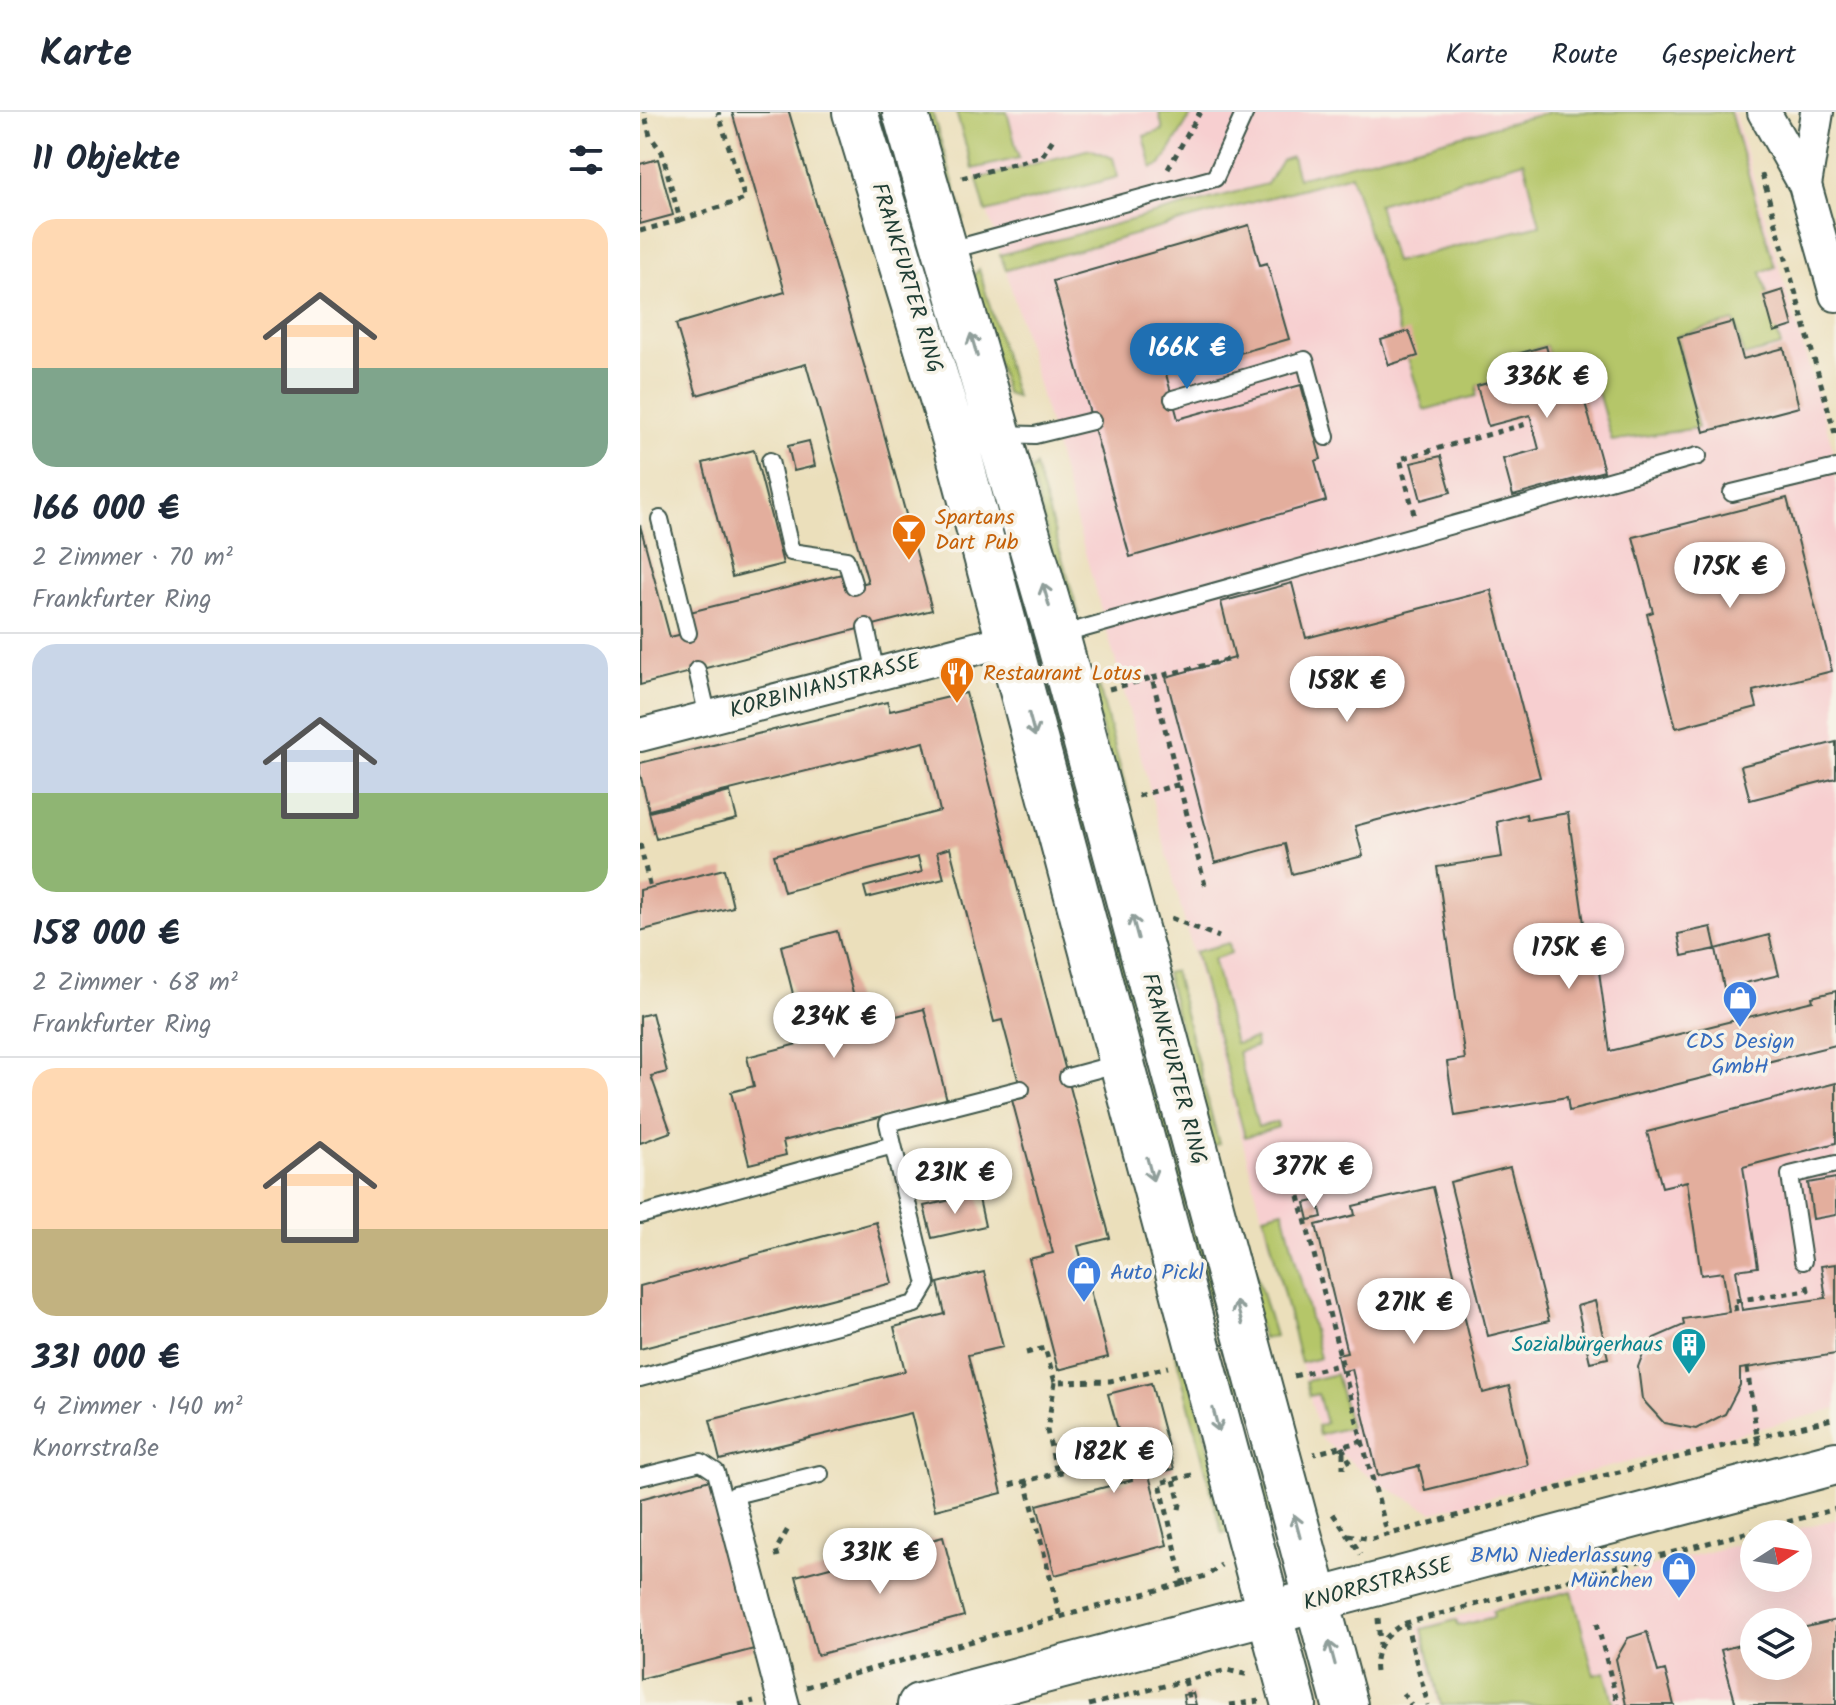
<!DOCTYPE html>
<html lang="de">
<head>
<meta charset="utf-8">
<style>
  :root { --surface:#fff; --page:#f6f6f7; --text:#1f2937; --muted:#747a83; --line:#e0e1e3; --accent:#1f6fb2 }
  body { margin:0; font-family:Kalam,sans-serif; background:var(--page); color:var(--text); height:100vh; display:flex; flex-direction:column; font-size:30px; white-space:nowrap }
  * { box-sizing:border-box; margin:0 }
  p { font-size:26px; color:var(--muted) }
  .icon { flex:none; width:44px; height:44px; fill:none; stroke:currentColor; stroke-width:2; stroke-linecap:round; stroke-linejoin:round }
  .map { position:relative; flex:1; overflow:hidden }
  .details { display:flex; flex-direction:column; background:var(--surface); width:640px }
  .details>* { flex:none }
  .needle { width:52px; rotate:78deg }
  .tools { position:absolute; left:1100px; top:1408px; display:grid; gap:16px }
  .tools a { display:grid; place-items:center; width:72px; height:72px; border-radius:50%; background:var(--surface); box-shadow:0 8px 32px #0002; font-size:40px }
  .price { position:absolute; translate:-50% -68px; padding:0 18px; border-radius:28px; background:#fff; color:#222; font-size:26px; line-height:52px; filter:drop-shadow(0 2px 4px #0008) }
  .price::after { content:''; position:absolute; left:50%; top:48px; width:24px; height:18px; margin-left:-12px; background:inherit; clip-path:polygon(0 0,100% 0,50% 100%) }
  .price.active { background:var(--accent); color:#fff }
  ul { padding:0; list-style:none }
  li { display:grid; align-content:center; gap:16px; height:424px; padding:0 32px }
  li+li { border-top:2px solid var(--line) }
  li span { display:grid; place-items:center; height:248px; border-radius:24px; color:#555 }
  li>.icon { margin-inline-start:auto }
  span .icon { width:144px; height:144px; fill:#fffc; stroke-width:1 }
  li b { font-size:34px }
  h2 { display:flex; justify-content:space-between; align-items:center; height:96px; padding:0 32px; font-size:34px }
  header { display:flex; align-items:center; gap:48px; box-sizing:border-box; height:112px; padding:0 40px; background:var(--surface); border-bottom:2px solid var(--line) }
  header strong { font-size:38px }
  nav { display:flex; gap:44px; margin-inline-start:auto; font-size:28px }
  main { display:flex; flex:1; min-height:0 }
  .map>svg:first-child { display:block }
  .built { fill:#f7cfd0; fill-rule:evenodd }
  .green { fill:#b5c669; stroke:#6a824e; stroke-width:2; fill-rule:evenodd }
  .building { fill:#e3ae9d }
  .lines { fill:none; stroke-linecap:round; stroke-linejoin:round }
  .service-casing { stroke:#3e5548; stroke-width:20 }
  .minor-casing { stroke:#3e5548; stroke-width:36 }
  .tertiary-casing { stroke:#3e5548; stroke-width:46 }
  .primary-casing { stroke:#3e5548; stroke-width:48 }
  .path { stroke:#3e5548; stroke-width:5; stroke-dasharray:6 6; stroke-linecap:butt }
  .service { stroke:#fff; stroke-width:16 }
  .minor { stroke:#fff; stroke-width:32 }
  .tertiary { stroke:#fff; stroke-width:42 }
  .primary { stroke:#fff; stroke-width:44 }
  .oneway { stroke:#8f9e9a }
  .labels { text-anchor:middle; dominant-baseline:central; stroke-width:7; stroke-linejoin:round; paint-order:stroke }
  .street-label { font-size:22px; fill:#1f3d34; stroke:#f7f3e8 }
  .food-label { font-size:22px; fill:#c56008; stroke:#f7f3e8; text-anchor:start }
  .shop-label { font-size:22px; fill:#366cbe; stroke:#f7f3e8 }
  .culture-label { font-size:22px; fill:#0d838f; stroke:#f7f3e8; text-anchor:end }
</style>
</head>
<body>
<header>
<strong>Karte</strong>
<nav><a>Karte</a><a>Route</a><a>Gespeichert</a></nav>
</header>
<main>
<section class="details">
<h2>11 Objekte<svg class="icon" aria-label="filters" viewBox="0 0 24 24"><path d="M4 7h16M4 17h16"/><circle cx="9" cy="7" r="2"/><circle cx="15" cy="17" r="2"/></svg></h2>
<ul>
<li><span style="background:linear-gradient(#ffd9b3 60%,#7fa58c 0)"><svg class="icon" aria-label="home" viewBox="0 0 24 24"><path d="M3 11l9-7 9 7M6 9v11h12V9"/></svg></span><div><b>166 000 €</b><p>2 Zimmer · 70 m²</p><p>Frankfurter Ring</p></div></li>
<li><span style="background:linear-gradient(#c9d6e8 60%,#8fb573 0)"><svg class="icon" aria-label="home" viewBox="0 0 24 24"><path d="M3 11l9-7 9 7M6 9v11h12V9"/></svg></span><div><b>158 000 €</b><p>2 Zimmer · 68 m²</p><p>Frankfurter Ring</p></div></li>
<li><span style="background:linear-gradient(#ffd9b3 65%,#c2b280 0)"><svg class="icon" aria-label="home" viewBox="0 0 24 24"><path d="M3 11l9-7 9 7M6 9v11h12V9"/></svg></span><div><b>331 000 €</b><p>4 Zimmer · 140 m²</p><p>Knorrstraße</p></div></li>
</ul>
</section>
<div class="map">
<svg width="1196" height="1593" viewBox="0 0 1196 1593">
  <rect width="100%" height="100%" fill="#f7f3e8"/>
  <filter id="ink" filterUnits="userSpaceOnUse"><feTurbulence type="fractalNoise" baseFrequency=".0125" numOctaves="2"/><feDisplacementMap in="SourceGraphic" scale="16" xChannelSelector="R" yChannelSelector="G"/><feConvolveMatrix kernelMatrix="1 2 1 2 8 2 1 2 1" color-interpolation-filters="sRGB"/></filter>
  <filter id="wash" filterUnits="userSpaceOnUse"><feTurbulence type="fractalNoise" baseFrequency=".006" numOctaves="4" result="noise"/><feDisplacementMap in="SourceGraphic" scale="32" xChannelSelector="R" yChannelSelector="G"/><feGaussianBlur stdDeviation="1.8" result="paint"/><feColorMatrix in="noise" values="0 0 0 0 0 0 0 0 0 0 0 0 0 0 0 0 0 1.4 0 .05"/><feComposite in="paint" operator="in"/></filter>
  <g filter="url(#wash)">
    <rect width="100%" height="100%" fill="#ebdfbb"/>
    <!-- built -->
    <path class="built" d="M315,0h779l98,333 4,39v925l-403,103 -55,-29 -57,-44 -197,-747 -118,-422z
      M1196,1407v186h-397l-21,-78 336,-87v38h44v-44h-21zM1114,1510h44v44h-44z"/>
    <!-- green -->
    <path class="green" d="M236,0h13l80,298h-2z
      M284,0h8l32,107 -7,3z
      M316,0h51l12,46 -46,11z
      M519,0h34l-32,53 -9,3 -8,-32 19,-6z
      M910,0h180l45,155 -14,5 20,74 -37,10 -10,-35 -57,15 21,92 -86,13 -24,-83 -36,9 -6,-21 -29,8 5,19 -45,13 -1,10 -52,14 -73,-235 -345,95 -6,-15 267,-71 15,-24 10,-3 6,21zM884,49l16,64 -146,37 -16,-58z
      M450,37l23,9 5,19 -132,35 -9,-33z
      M339,157l37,128 -10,-4 -33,-117z
      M345,339l290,1066 -8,3 -86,-330 -26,-79 -175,-659z
      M395,354l43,146 -10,-5 -38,-135z
      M459,575l50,190 -10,-6 -46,-176z
      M589,831l2,10 -18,6 22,85 20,-5 1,8 -18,5 20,75 19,-5 1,5 -33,10 -50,-185z
      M534,859l45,173 -8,2 -45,-173z
      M643,1098l37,148 -19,5 -37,-148z
      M603,1119l32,105 -12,3 -28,-106z
      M535,1206l55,213 -8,2 -55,-213z
      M696,1262l14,53 -31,8 -2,-9 9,-3 -8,-29 -9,2 -3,-15z
      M932,1479l22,84 11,-3 9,33h-173l-19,-76 34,-9 2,6 36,-9 -1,-6z"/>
    <g id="blocks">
      <!-- building -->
      <path class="building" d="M92,0h57l91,307 52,191 -292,75v-160l30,112 25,-6 -5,-19 152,-38 3,14 23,-6 -62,-218 -109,31 -21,-71 109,-32z
        M18,47l15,56 -33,9v-60z
        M609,113l11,40 7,-2 22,76 -123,35 12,45 123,-34 20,74 -6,2 11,40 -196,56 -77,-276z
        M1143,178l10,36 -19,6 -10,-36z
        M1093,210l10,37 41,-11 15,59 -95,25 -26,-95z
        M769,219l9,25 -29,9 -8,-25z
        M906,234l6,21 36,-9 10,37 -14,4 20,72 -91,25 -10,-37 36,-10 -9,-34 -42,11 -11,-40 45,-13 -5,-19z
        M169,329l6,25 -21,5 -6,-25z
        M114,338l29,114 -51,13 -29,-114z
        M801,344l10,36 -30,8 -10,-37z
        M1147,386l45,173 -79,20 4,16 -81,21 -29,-114 6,-2 -20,-75z
        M652,471l14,55 185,-48 49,187 -185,49 8,30 -71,18 -7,-30 -70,19 -49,-186 69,-19 -14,-56z
        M326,581l144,545 -32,8 30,111 -50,13 -29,-111 24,-6 -41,-153 11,-2 -21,-78 -8,2 -44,-174 -13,4 7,27 -77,19 -3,-11 58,-15 -4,-15 -134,35 -10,-37 166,-44 -16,-69 -275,68 -9,-36v-11l247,-61 3,9z
        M1196,630v36l-86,22 -9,-34z
        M90,680l7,27 -81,20 -7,-27z
        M928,701l22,152 8,-1 12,87 203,-50 -1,-4 24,-6v54l-267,66 -2,-14 -112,19 -8,-54 18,-3 -28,-192 65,-10 -5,-35 29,-8 1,6z
        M84,757l9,38 -93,24v-41z
        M1071,815l5,22 -34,7 -4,-22z
        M197,819l24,94 63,-16 23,91 -164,41 3,14 -37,9 -18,-72 23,-6 -7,-29 58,-15 -24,-96z
        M1129,823l10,40 -55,13 -8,-39z
        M12,901l15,59 -16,4 20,56 -31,11v-127z
        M1196,971v60l-93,24 15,100 -22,3 6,40 84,-12 -5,-32 15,-2v90l-96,15v16l-15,29 -29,15 -32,-6 -22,-24 -4,-32 6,-16 10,-13 30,-13 -1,-6 46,-7 -6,-40 -22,3 -14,-94 -25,6 -15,-55z
        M870,1055l39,154 -61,15 -38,-154z
        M1196,1066v37l-23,4 -5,-36z
        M793,1075l50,206 26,-7 19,79 -103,25 -6,-24 -41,10 -26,-107 -11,3 -4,-17 10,-2 -31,-128 39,-10 -2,-9z
        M338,1082l7,32 -53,12 -8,-32z
        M678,1088l4,17 -13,3 -4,-17z
        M236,1110l16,61 -252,66v-63z
        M344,1160l19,75 -35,8 34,138 -67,17 -24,-97 -191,47 -10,-40 195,-49 -11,-44 51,-13 -7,-31z
        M955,1189l13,57 -18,4 -13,-56z
        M511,1271l23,86 -25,6 18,70 -112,30 -18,-70 95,-25 -24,-86z
        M70,1368l44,169 -114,30v-180z
        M303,1425l21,79 -147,39 -21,-79z
        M1163,1441l7,12 -11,6 -1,-17z
        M1196,1508v85h-100l-15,-55 33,-9v25h44v-37z
        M1007,1520l11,40 7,-2 9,35h-48l-10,-46 12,-21z
        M553,1581l3,12h-11l-2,-10z"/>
    </g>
  </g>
  <g filter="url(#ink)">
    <use href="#blocks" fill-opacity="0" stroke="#3e5548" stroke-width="2"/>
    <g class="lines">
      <defs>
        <path id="service" d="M307,139l268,-73 30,-66
          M533,287l132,-39 21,77
          M359,322l36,1 57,-14
          M130,349l21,91 55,8 8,26
          M1092,381l104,-25
          M20,407l28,114
          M226,515l10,47
          M420,523l638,-179
          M57,558l11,47
          M428,965l52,-14
          M0,1103l253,-70 -5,-22 133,-34
          M1163,1149l-13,-86 46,-11
          M0,1266l275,-74 12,-20 -34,-139
          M0,1365l61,-15 15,10 61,233
          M151,1593l-56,-210 85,-21"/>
        <path id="minor" d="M1124,0l41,73 31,110
          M1165,73l12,-73
          M0,623l369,-95"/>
        <path id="tertiary" d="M279,1593l917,-242"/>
        <path id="primary" d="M215,0l101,332 338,1261
          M265,0l152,523 288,1070"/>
      </defs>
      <!-- service casing -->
      <use href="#service" class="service-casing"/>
      <!-- minor casing -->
      <use href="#minor" class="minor-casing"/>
      <!-- tertiary casing -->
      <use href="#tertiary" class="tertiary-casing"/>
      <!-- primary casing -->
      <use href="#primary" class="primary-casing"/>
      <!-- path -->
      <path class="path" d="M528,57l32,-57
        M1122,62l74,263
        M322,66l80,-22 11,-17
        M40,108l65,-21 -27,-87
        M0,119l40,-11 -18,-68 -12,-16 -6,-24
        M774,402l-14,-55 130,-36
        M512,566l83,-20
        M469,577l43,-11 53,207
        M498,684l42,-12
        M0,732l10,44
        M531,806l48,19
        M659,1084l63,245 -48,13
        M1096,1199l-2,-10 74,-11 -2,-8
        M386,1241l19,-5 10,34 55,-1 58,-14
        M1107,1256l12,82
        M654,1264l48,-12
        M415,1270l-8,49 10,42
        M722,1329l26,94
        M702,1335l10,19
        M703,1340v17
        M534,1368l6,24 -2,11
        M386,1369l34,136
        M370,1373l115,-29
        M693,1402l28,40
        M708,1423l24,4 227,-62 237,-59
        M138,1445l-2,-7 12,-21
        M544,1473l-24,-102 36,-9
        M738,1506l2,27
        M766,1511l22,82
        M957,1511l21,82
        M736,1560c-3,-24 11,-39 30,-49l430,-114
        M545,1568l5,22
        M166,1575l377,-104 25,-8 13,-10
        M763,1581l8,12
        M99,1593l15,-4
        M449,1593l138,-35 22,5
        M590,1593l29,-4"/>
      <!-- service -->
      <use href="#service" class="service"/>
      <!-- minor -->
      <use href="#minor" class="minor"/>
      <!-- tertiary -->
      <use href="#tertiary" class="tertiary"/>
      <!-- primary -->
      <use href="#primary" class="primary"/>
    </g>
    <!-- one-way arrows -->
    <defs><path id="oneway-shaft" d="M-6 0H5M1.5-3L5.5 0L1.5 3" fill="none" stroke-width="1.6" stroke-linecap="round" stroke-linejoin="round" transform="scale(2)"/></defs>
    <g class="oneway">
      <use href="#oneway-shaft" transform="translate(334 233) rotate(-106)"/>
      <use href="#oneway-shaft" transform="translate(406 483) rotate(-106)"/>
      <use href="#oneway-shaft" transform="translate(392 613) rotate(75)"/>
      <use href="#oneway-shaft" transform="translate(495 815) rotate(-105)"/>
      <use href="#oneway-shaft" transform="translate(510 1057) rotate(75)"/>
      <use href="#oneway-shaft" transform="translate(599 1201) rotate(-105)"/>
      <use href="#oneway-shaft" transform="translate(576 1308) rotate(75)"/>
      <use href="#oneway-shaft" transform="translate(657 1414) rotate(-105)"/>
      <use href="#oneway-shaft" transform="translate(692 1541) rotate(-105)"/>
    </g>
  </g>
  <!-- icons -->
  <defs>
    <symbol id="bar-pin" viewBox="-11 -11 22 30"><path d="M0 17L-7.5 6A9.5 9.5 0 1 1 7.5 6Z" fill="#e8710a" stroke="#f7f3e8"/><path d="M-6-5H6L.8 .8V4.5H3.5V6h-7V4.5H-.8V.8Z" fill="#fff"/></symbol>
    <symbol id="restaurant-pin" viewBox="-11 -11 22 30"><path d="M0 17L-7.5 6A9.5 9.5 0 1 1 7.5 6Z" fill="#e8710a" stroke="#f7f3e8"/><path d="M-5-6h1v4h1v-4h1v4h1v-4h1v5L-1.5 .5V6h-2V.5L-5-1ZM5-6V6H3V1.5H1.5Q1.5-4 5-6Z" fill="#fff"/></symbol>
    <symbol id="shop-pin" viewBox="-11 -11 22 30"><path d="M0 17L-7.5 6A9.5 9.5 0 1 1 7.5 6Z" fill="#3f7fe0" stroke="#f7f3e8"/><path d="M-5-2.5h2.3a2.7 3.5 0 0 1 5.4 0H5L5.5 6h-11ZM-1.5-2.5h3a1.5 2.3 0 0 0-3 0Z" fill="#fff"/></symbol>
    <symbol id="building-pin" viewBox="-11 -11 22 30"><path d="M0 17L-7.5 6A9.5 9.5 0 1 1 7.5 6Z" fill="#0f9aa8" stroke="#f7f3e8"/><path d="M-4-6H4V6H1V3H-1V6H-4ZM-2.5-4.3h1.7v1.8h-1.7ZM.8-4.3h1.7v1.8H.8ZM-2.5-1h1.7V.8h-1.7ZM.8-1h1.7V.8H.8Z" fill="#fff"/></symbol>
  </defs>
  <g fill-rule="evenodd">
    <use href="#bar-pin" x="249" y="399" width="40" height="54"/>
    <use href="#restaurant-pin" x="297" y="542" width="40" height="54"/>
    <use href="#shop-pin" x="1080" y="866" width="40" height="54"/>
    <use href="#shop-pin" x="424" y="1141" width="40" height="54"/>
    <use href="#building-pin" x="1029" y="1213" width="40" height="54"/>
    <use href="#shop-pin" x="1019" y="1437" width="40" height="54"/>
  </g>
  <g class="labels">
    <!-- street labels -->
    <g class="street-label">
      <text transform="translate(266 166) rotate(73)">FRANKFURTER RING</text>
      <text transform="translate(185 575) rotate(-15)">KORBINIANSTRASSE</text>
      <text transform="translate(533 957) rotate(75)">FRANKFURTER RING</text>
      <text transform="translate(738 1473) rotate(-15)">KNORRSTRASSE</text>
    </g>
    <!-- food labels -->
    <g class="food-label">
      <text x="295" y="406">Spartans<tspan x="295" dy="25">Dart Pub</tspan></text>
      <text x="343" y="562">Restaurant Lotus</text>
    </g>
    <!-- shop labels -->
    <g class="shop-label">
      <text x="1100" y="930">CDS Design<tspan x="1100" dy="25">GmbH</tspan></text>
      <text x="470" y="1161" text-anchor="start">Auto Pickl</text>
      <text x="1013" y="1444" text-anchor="end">BMW Niederlassung<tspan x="1013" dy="25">München</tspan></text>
    </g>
    <!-- culture labels -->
    <g class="culture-label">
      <text x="1023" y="1233">Sozialbürgerhaus</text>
    </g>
  </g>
</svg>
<div class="tools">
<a><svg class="needle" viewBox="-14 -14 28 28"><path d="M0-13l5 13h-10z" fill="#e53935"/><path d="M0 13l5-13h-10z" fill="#747a83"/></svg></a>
<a><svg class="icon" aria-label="layers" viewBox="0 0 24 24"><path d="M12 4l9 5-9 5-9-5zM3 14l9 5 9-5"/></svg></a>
</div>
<b class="price active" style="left:547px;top:279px">166K €</b>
<b class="price" style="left:907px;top:308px">336K €</b>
<b class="price" style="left:1090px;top:498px">175K €</b>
<b class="price" style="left:707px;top:612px">158K €</b>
<b class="price" style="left:929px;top:879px">175K €</b>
<b class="price" style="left:194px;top:948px">234K €</b>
<b class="price" style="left:674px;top:1098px">377K €</b>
<b class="price" style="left:315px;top:1104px">231K €</b>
<b class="price" style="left:774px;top:1234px">271K €</b>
<b class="price" style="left:474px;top:1383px">182K €</b>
<b class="price" style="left:240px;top:1484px">331K €</b>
</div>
</main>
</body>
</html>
